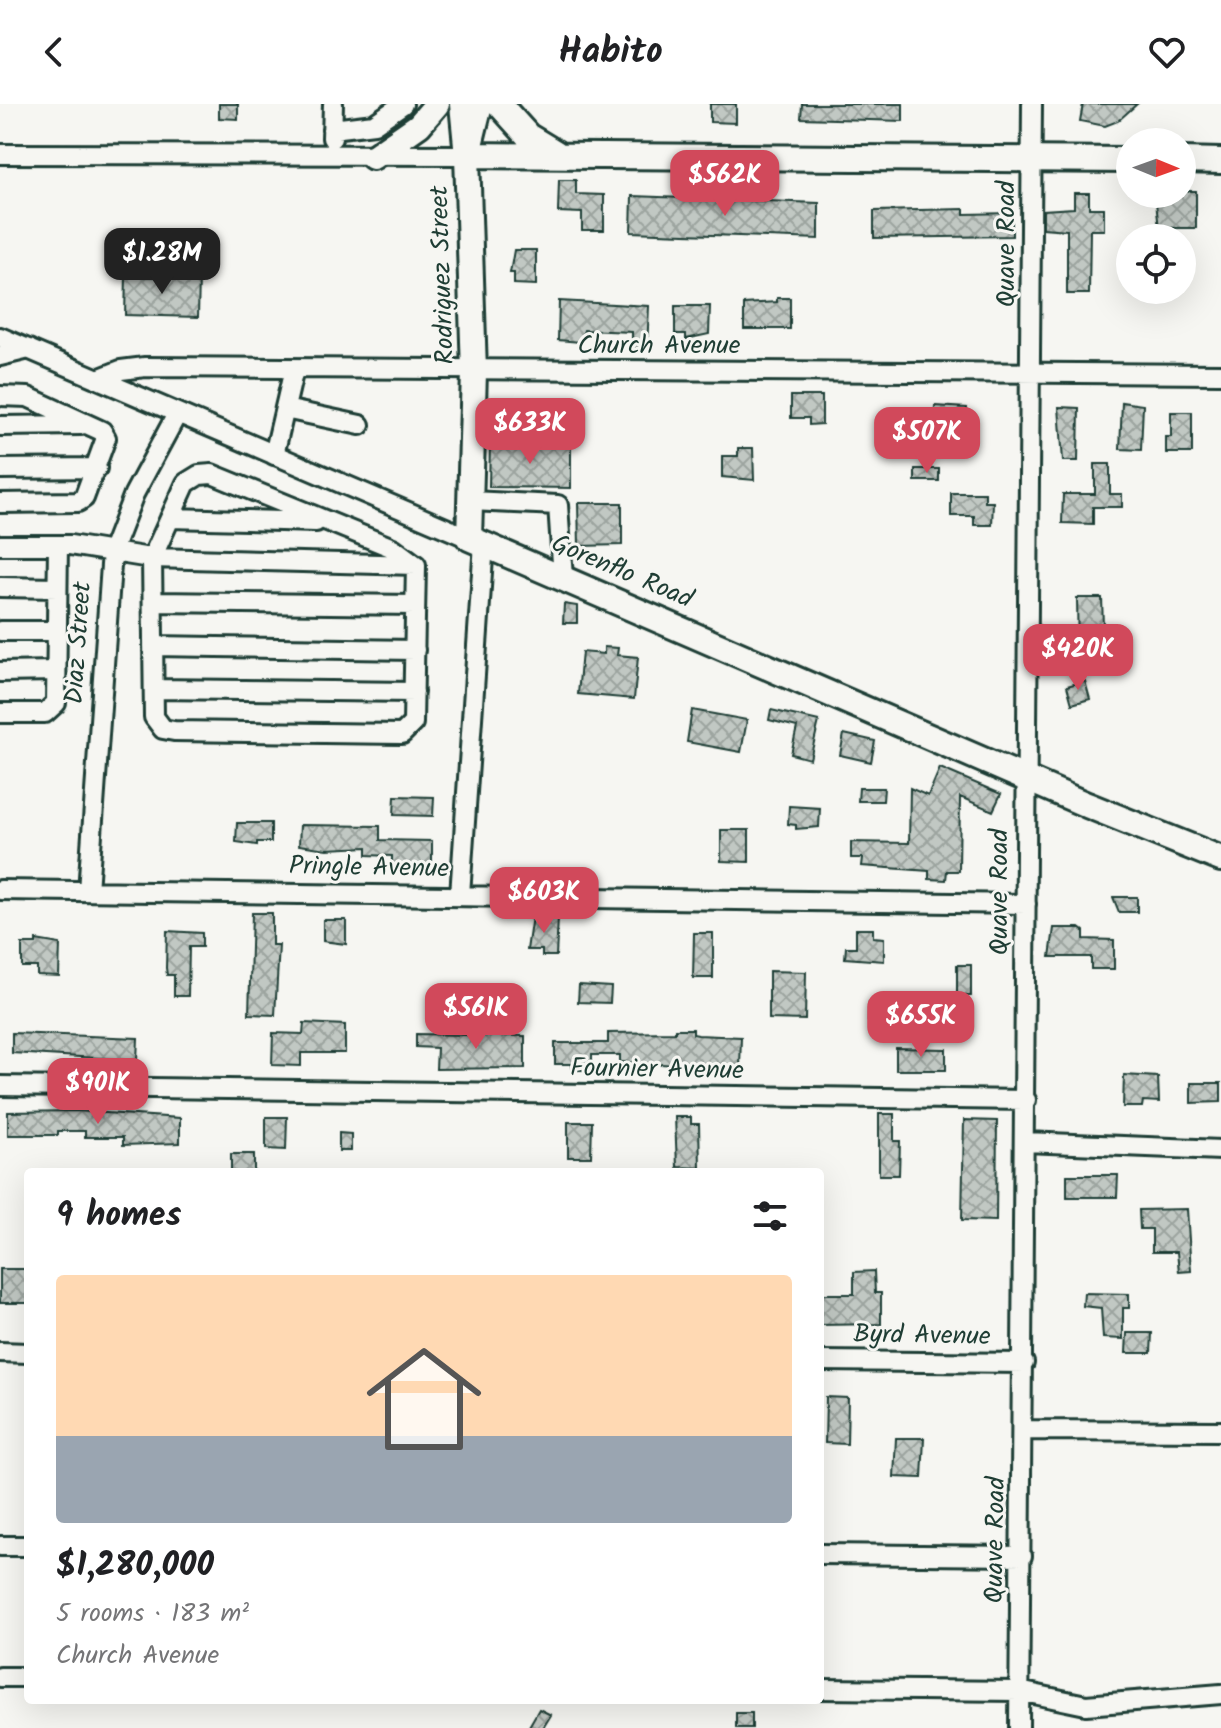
<!DOCTYPE html>
<html lang="en">
<head>
<meta charset="utf-8">
<style>
  :root { --surface:#fff; --page:#f6f6f6; --text:#202124; --muted:#757577; --accent:#d1495b }
  body { margin:0; font-family:Kalam,sans-serif; background:var(--page); color:var(--text); height:100vh; display:flex; flex-direction:column; font-size:30px; white-space:nowrap }
  * { box-sizing:border-box; margin:0 }
  p { font-size:26px; color:var(--muted) }
  .icon { flex:none; width:44px; height:44px; fill:none; stroke:currentColor; stroke-width:2; stroke-linecap:round; stroke-linejoin:round }
  .map { position:relative; flex:1; overflow:hidden }
  .panel { position:absolute; left:24px; top:1064px; width:800px; height:536px; display:flex; flex-direction:column; background:var(--surface); border-radius:8px; box-shadow:0 8px 32px #0002 }
  .panel>* { flex:none }
  .needle { width:52px; rotate:91deg }
  .controls { position:absolute; left:1116px; top:24px; display:grid; gap:16px }
  .controls a { display:grid; place-items:center; width:80px; height:80px; border-radius:50%; background:var(--surface); box-shadow:0 8px 32px #0002; font-size:40px }
  .price { position:absolute; translate:-50% -68px; padding:0 18px; border-radius:16px; background:var(--accent); color:#fff; font-size:26px; line-height:52px; filter:drop-shadow(0 2px 4px #0008) }
  .price::after { content:''; position:absolute; left:50%; top:48px; width:24px; height:18px; margin-left:-12px; background:inherit; clip-path:polygon(0 0,100% 0,50% 100%) }
  .price.active { background:#222; color:#fff }
  ul { padding:0; list-style:none }
  li { display:grid; align-content:center; gap:16px; height:424px; padding:0 32px }
  li span { display:grid; place-items:center; height:248px; border-radius:8px; color:#555 }
  li>.icon { margin-inline-start:auto }
  span .icon { width:144px; height:144px; fill:#fffc; stroke-width:1 }
  li b { font-size:34px }
  h2 { display:flex; justify-content:space-between; align-items:center; height:96px; padding:0 32px; font-size:34px }
  header { display:flex; justify-content:space-between; align-items:center; height:104px; padding:0 32px; background:var(--surface); font-size:36px; font-weight:700 }
  .map>svg:first-child { display:block }
  .building { fill:url(#building-cross-hatch); stroke:#1f3d34; stroke-width:2 }
  .lines { fill:none; stroke-linecap:round; stroke-linejoin:round }
  .minor-casing { stroke:#1f3d34; stroke-width:24 }
  .major-casing { stroke:#1f3d34; stroke-width:30 }
  .minor { stroke:#f6f6f2; stroke-width:18 }
  .major { stroke:#f6f6f2; stroke-width:24 }
  .labels { text-anchor:middle; dominant-baseline:central; stroke-width:6; stroke-linejoin:round; paint-order:stroke }
  .street-label { font-size:26px; fill:#1f3d34; stroke:#f6f6f2 }
</style>
</head>
<body>
<header><svg class="icon" aria-label="back" viewBox="0 0 24 24"><path d="M15 5l-7 7 7 7"/></svg>Habito<svg class="icon" aria-label="heart" viewBox="0 0 24 24"><path d="M12 20l-8-8c-3-5 5-10 8-4 3-6 11-1 8 4z"/></svg></header>
<div class="map">
<svg width="1221" height="1624" viewBox="0 0 1221 1624">
  <defs>
    <pattern id="building-cross-hatch" width="8" height="8" patternUnits="userSpaceOnUse" patternTransform="scale(2)"><rect width="8" height="8" fill="#c1c8c3"/><path d="M0 0l8 8M0 8l8-8" fill="none" stroke="#9ca49f"/></pattern>
  </defs>
  <rect width="100%" height="100%" fill="#f6f6f2"/>
  <filter id="ink" filterUnits="userSpaceOnUse"><feTurbulence type="fractalNoise" baseFrequency=".0125" numOctaves="2"/><feDisplacementMap in="SourceGraphic" scale="16" xChannelSelector="R" yChannelSelector="G"/><feConvolveMatrix kernelMatrix="1 2 1 2 8 2 1 2 1" color-interpolation-filters="sRGB"/></filter>
  <g filter="url(#ink)">
    <!-- building -->
    <path class="building" d="M219,0h19v15l-19,-1z
      M710,0h26v19l-26,-1z
      M802,0h101v17l-102,-3z
      M1083,0h54l-19,17 -13,5 -25,-5z
      M559,76h17v14l28,1v35h-22v-17l-24,-1z
      M1182,87h14v37h-37l-4,-34h27z
      M1074,89h15v15h15v22h-14l-1,64h-22v-64l-24,-2v-18l31,-2z
      M632,92l187,7v36l-188,-7z
      M964,105v5l48,-1v23l-138,2v-27z
      M514,146h22v35l-22,-1v-11h-4z
      M126,172l73,2 -1,39 -73,-2z
      M777,194h13v31h-46v-25l33,-2z
      M559,197l90,5 -2,43h-15v-17l-48,-2 -4,12 -22,-2z
      M675,202h35l-1,28 -23,5v-5h-11z
      M791,292h31v28l-13,1v-7h-18z
      M1122,298l21,3 -2,45 -21,-1z
      M935,302l32,2 -1,19 -32,-2z
      M1059,303l20,1 -1,53h-15z
      M1171,308h21v41h-26v-16h5z
      M490,339l81,1v44l-82,-1z
      M738,344h15l1,32 -32,-3v-21h16z
      M1095,360h15v30h12v13h-29v17l-31,-1 1,-29h32z
      M915,365h24v12h-24z
      M951,389h34v9h8l-1,23h-18v-9h-23z
      M578,399h44v42l-43,1z
      M1077,494h25l2,55h-26z
      M564,500l13,2v17h-14z
      M604,543l14,1 -1,7 21,2 -4,42 -56,-5 4,-42 22,2z
      M1085,577l5,18 -18,5 -5,-18z
      M692,606l55,10 -6,32 -54,-10z
      M771,606l48,11 -9,38 -19,-5 6,-27 -28,-7z
      M844,630l31,7 -4,21 -31,-7z
      M940,664l61,26 -8,17 -33,-14 -1,74h-12l-1,9 -17,-1v-8l-67,-5 1,-8h-12v-16l58,1 1,-55 18,8z
      M859,684h25l-1,13h-25z
      M395,692l39,1 -1,19 -39,-1z
      M789,702l31,2 -1,19 -23,2v-4l-8,-1z
      M237,719h34v19h-14v3l-21,-3z
      M300,721l80,1v14l52,1v29l-40,-2v-12l-25,-1v-8l-40,2 -28,-4z
      M721,726h28v32l-28,-1z
      M1113,793h24v15h-18z
      M252,809h20v32h7l-4,70 -26,-1z
      M532,812l26,2 -2,38h-14v-6h-15z
      M323,816h23v24l-23,-3z
      M1054,824h26l4,3v8l30,1v29h-23v-12h-41z
      M856,825h17v8l11,1v23l-39,-3 1,-11h10z
      M167,827l35,2v14h-13l-1,49h-14v-21h-7l-1,-7z
      M694,829h19v45h-20z
      M36,836l24,4 -1,32 -22,-1v-8h-15v-23h14z
      M957,861h14v31h-14z
      M769,867l37,1 -1,48 -36,-1z
      M579,881l32,2 -1,16 -32,-1z
      M869,899h23v18h-24z
      M304,919l41,2v28h-44v13l-29,-1 1,-32 30,1z
      M675,925h18v5l5,1 43,2 -1,31 -120,-6v-7h-28v15h-20v-6h-17v-21h53v-10l67,-1z
      M12,929l126,5 -1,22h-8v8l-16,-1 1,-8 -102,-6z
      M416,930l109,2v32l-89,1 1,-21 -21,-1z
      M896,944l50,1v21h-50z
      M1124,971l34,2 1,25 -16,-1 -1,6h-19z
      M1191,979h30v19l-30,1z
      M76,1007l104,7v25l-57,2v-8h-38v-6h-27v4h-50v-23z
      M879,1010h15v27h6l-1,34h-20z
      M266,1013h21l-1,33 -20,-1z
      M675,1013h16v7h8l1,44 -23,-1z
      M964,1016l33,1 -1,100 -34,-1z
      M568,1018h24l-1,35h-23z
      M339,1029l12,1v17h-12z
      M231,1050h23v18h-23z
      M1067,1071h51l-1,22h-50z
      M1187,1105l4,62 -12,1 -2,-20h-25v-23h-12l-1,-19z
      M0,1165h28v34h-28z
      M874,1167l1,22h6v31l-61,1v-31h34v-22z
      M1084,1189l45,1v14h-6v31l-20,-1 -2,-30 -18,-2z
      M1127,1229h25l-1,20h-25z
      M826,1293l22,1 -1,46 -22,-1z
      M896,1334h28l-2,40 -28,-1z
      M539,1605l12,6 -8,13h-15z
      M736,1609h16v15h-16z"/>
    <g class="lines">
      <defs>
        <path id="minor" d="M332,25l42,-5 29,-20
          M332,34l1,-34
          M0,50l467,1
          M0,233l469,201
          M0,252l29,-7
          M98,275l23,-9 24,-3 1076,7
          M0,292l28,1 74,34 4,7 -22,60 -6,4 -78,1
          M285,305l75,16
          M0,322l81,-1
          M274,351l20,-86
          M0,365l97,-1
          M470,397l88,4 5,73
          M170,414l146,4
          M0,441h70l80,13h2l264,7 -3,158 -11,11 -228,-3 -11,-2 -9,-12 -2,-159 34,-75 13,-8 13,-1 181,74 23,17
          M0,483l57,1
          M153,498l262,3
          M0,527h57
          M153,542l262,4
          M0,568l56,-1
          M154,585l260,3
          M0,609h45l11,-10 2,-158
          M0,786l1026,14
          M88,787l24,-340 22,-57 43,-80
          M460,791l24,-352
          M0,982l1026,14
          M1025,1038l196,8
          M0,1248l28,1
          M820,1257l204,2
          M1023,1326l198,1
          M0,1442h28
          M820,1450l202,2
          M0,1573h28
          M820,1585l199,2 67,14 135,-11
          M1019,1624l13,-1624"/>
        <path id="major" d="M462,0l5,51 7,217 -5,166 618,267 134,54
          M499,0l29,32 28,17
          M470,41l10,-41
          M467,51l663,5
          M373,53l46,-32 18,-21
          M1182,56l39,1"/>
      </defs>
      <!-- minor casing -->
      <use href="#minor" class="minor-casing"/>
      <!-- major casing -->
      <use href="#major" class="major-casing"/>
      <!-- minor -->
      <use href="#minor" class="minor"/>
      <!-- major -->
      <use href="#major" class="major"/>
    </g>
  </g>
  <g class="labels">
    <!-- street labels -->
    <g class="street-label">
      <text transform="translate(1007 140) rotate(-90)">Quave Road</text>
      <text transform="translate(443 171) rotate(-92)">Rodriguez Street</text>
      <text x="659" y="242">Church Avenue</text>
      <text transform="translate(622 468) rotate(23)">Gorenflo Road</text>
      <text transform="translate(79 539) rotate(-86)">Diaz Street</text>
      <text transform="translate(369 764) rotate(1)">Pringle Avenue</text>
      <text transform="translate(1000 788) rotate(-90)">Quave Road</text>
      <text transform="translate(657 966) rotate(1)">Fournier Avenue</text>
      <text transform="translate(922 1232) rotate(1)">Byrd Avenue</text>
      <text transform="translate(996 1436) rotate(-89)">Quave Road</text>
    </g>
  </g>
</svg>
<div class="controls">
<a><svg class="needle" viewBox="-14 -14 28 28"><path d="M0-13l5 13h-10z" fill="#e53935"/><path d="M0 13l5-13h-10z" fill="#757577"/></svg></a>
<a><svg class="icon" aria-label="locate" viewBox="0 0 24 24"><circle cx="12" cy="12" r="6"/><path d="M12 2v4M12 18v4M2 12h4M18 12h4"/></svg></a>
</div>
<b class="price" style="left:725px;top:114px">$562K</b>
<b class="price active" style="left:162px;top:192px">$1.28M</b>
<b class="price" style="left:530px;top:362px">$633K</b>
<b class="price" style="left:927px;top:371px">$507K</b>
<b class="price" style="left:1078px;top:588px">$420K</b>
<b class="price" style="left:544px;top:831px">$603K</b>
<b class="price" style="left:476px;top:947px">$561K</b>
<b class="price" style="left:921px;top:955px">$655K</b>
<b class="price" style="left:98px;top:1022px">$901K</b>
<section class="panel">
<h2>9 homes<svg class="icon" aria-label="filters" viewBox="0 0 24 24"><path d="M4 7h16M4 17h16"/><circle cx="9" cy="7" r="2"/><circle cx="15" cy="17" r="2"/></svg></h2>
<ul>
<li><span style="background:linear-gradient(#ffd9b3 65%,#9aa5b1 0)"><svg class="icon" aria-label="home" viewBox="0 0 24 24"><path d="M3 11l9-7 9 7M6 9v11h12V9"/></svg></span><div><b>$1,280,000</b><p>5 rooms · 183 m²</p><p>Church Avenue</p></div></li>
</ul>
</section>
</div>
</body>
</html>
